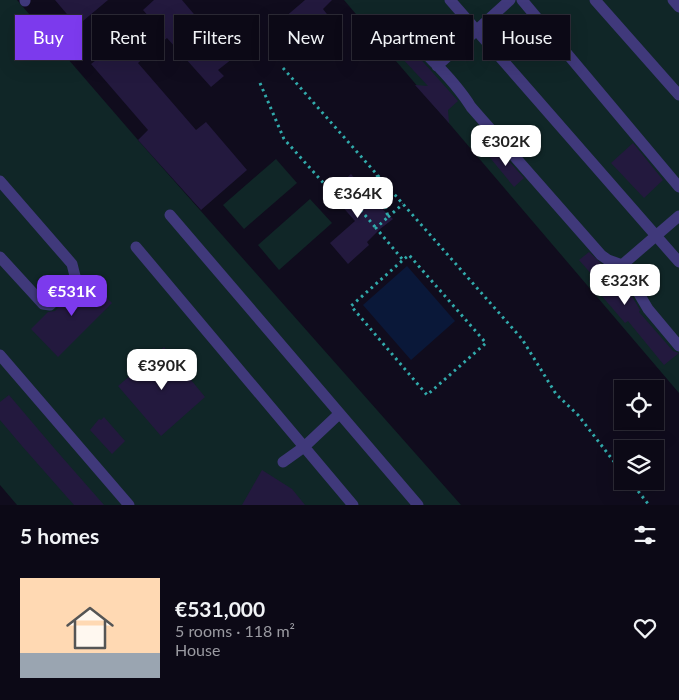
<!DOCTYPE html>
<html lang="en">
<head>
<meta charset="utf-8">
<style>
  :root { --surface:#0c0916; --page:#15121f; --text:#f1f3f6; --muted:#9a9aa1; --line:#2c2a35; --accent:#7c3aed }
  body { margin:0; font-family:Lato,sans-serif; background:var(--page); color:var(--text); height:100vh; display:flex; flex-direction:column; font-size:19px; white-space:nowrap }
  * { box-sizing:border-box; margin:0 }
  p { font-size:16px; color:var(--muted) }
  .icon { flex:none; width:28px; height:28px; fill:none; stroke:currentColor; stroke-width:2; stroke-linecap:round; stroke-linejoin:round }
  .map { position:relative; height:505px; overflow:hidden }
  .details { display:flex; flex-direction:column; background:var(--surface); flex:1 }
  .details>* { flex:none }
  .banner { position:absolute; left:15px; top:15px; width:650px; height:45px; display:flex; gap:10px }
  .tools { position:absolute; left:614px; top:380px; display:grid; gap:10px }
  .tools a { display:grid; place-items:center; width:50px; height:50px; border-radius:0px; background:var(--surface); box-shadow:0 5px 20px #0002,0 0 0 1px var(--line); font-size:25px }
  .price { position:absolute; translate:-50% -42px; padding:0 11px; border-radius:10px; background:#fff; color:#222; font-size:16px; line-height:32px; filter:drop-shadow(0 1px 2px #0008) }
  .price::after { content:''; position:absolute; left:50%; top:30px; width:15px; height:11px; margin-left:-8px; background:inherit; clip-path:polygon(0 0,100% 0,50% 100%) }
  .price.on { background:var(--accent); color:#fff }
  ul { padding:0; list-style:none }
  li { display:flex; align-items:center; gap:15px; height:125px; padding:0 20px }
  li span { display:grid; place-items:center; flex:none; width:140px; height:100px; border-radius:0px; color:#555 }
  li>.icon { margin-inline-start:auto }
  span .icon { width:60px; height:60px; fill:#fffc; stroke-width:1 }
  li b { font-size:21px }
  h2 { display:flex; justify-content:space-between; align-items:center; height:60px; padding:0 20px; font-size:21px }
  .chip { padding:0 18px; border-radius:0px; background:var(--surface); box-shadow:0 5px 20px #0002,0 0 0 1px var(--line); font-size:18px; line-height:45px }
  .chip.on { background:var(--accent); color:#fff }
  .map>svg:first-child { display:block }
  .green { fill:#102627 }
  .water { fill:#0a1839 }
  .building { fill:#23193e }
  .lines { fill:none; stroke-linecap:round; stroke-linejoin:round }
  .path { stroke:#31aaab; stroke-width:3; stroke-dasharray:2.5 4; stroke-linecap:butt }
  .service { stroke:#40397b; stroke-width:11 }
</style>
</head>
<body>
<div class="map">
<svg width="679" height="505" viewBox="0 0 679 505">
  <rect width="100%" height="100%" fill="#100c1d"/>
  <!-- green -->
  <path class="green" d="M0,0h17l121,140 323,365h-444l-17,-20z
    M344,0h335v393l-318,-373z
    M276,159l21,24 -53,46 -21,-24z
    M310,199l22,24 -53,47 -21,-25z"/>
  <!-- water -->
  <path class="water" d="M407,266l48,55 -44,39 -48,-55z"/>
  <!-- building -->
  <path class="building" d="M55,0h53l-31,26z
    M154,0h28l50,59 -14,11 6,6 -13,11 -44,-49 -29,25 58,67 10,-8 41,48 -46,40 -63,-70 10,-10 -57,-66 14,-11 -6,-6 14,-12 15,17 29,-26 -14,-16z
    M305,0h27l-9,9 11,14 -33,28 -11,-13 -7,6 -13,-14z
    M398,29l1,6 59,66 -10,9 1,13 -34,-38 13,1 -43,-46z
    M633,143l30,37 -19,18 -33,-35z
    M496,147l28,31 -10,9 -27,-33z
    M351,174l12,14 2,-3 13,20 15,14 -13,10 -13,13 2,3 -21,19 -18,-21 25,-22 -15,-17 6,-2 -11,-13z
    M589,252l15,14 13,5 23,39 -1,2 34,39 6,2 -15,12 -36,-44 -3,2 -36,-42 5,-4 -15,-17z
    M84,275l28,28 -54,54 -27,-28 17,-17 7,-1 21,-21z
    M164,347l41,50 -44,39 -43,-50z
    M9,395l45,53 50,57h-30l-52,-59 -22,-26v-18z
    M104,417l21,24 -13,13 -22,-24 9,-11 2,1z
    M262,470l30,19 13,16h-63z"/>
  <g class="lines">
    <!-- path -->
    <path class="path" d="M206,25l9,-8
      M204,26l2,-1 7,8 6,-2 4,2 18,21 4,-3
      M283,68l239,271 34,55 22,21 44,57
      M260,83l24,56 61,68 7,-7 24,28
      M377,175l11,42 -12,11 27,32 6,-5 77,88 -59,52 -76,-89 52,-46
      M388,217l15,-13
      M630,481l19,24"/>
    <!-- service -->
    <path class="service" d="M25,0v1
      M450,0l229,262
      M522,0l157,187
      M595,0l84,95
      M673,0l6,7
      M405,30c9,10 17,20 26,29 15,15 29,30 40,48l130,148 7,5 14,5
      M437,66l73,-66
      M0,181l72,83 3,12 -4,9 -21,20 -7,-1 -43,-47
      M170,215l248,290
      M679,216l-57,49 26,44 31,37
      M136,247l217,258
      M0,355l129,150
      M283,462l21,-15 35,-33"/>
  </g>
</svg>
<div class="tools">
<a><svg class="icon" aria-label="locate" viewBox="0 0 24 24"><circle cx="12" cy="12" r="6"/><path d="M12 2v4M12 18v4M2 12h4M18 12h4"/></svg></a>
<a><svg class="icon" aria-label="layers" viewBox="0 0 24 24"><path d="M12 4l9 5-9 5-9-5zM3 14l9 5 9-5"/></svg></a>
</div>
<b class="price" style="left:506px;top:167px">€302K</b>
<b class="price" style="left:358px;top:219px">€364K</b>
<b class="price" style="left:625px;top:306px">€323K</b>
<b class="price on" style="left:72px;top:317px">€531K</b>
<b class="price" style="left:162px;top:391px">€390K</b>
<div class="banner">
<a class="chip on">Buy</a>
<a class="chip">Rent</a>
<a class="chip">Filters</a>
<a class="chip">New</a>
<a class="chip">Apartment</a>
<a class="chip">House</a>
</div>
</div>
<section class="details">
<h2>5 homes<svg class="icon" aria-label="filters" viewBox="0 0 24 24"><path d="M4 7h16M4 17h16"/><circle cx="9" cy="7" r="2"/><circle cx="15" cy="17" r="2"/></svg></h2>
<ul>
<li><span style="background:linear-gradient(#ffd9b3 75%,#9aa5b1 0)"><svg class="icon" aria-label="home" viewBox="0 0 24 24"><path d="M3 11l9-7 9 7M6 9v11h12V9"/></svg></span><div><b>€531,000</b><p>5 rooms · 118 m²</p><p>House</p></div><svg class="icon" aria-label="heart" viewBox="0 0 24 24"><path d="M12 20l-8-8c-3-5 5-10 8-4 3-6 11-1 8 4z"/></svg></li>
</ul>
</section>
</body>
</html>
